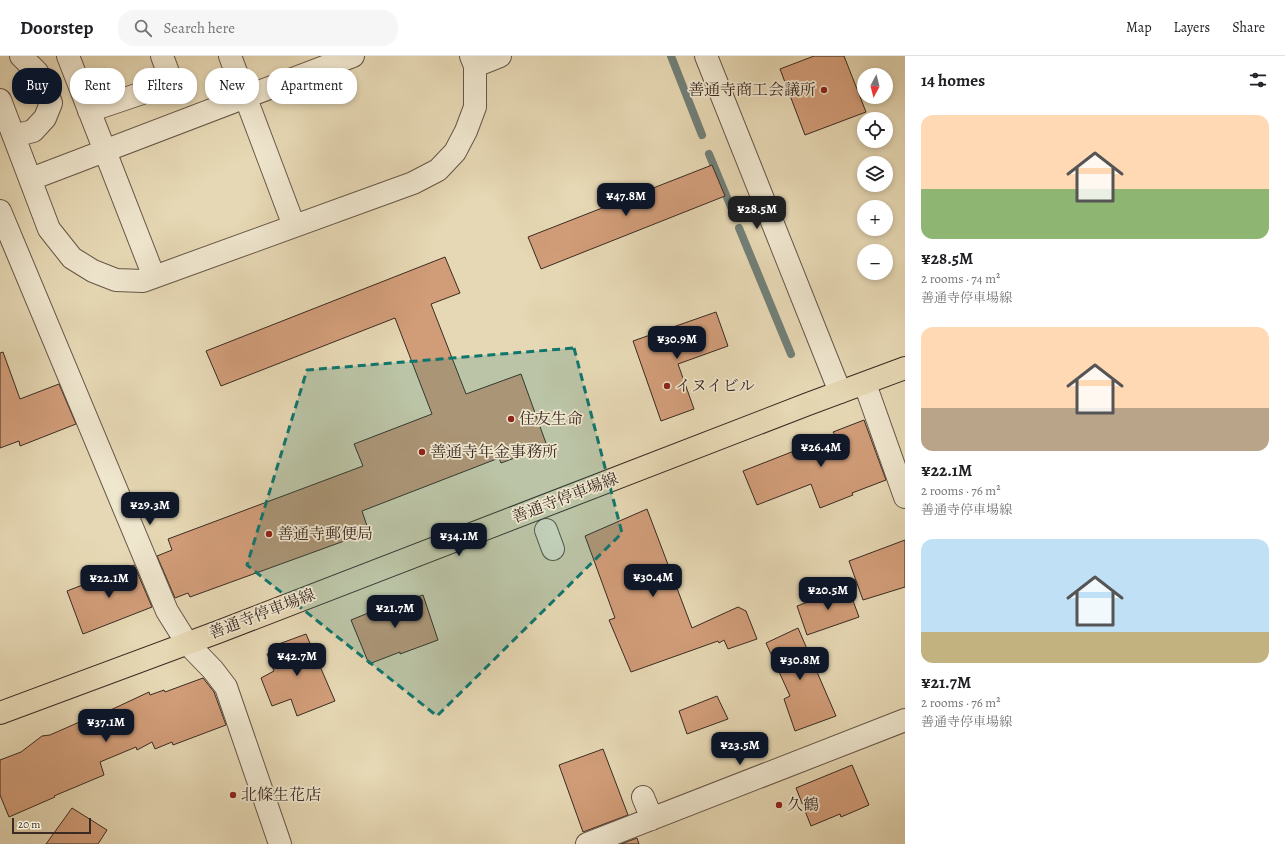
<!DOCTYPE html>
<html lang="en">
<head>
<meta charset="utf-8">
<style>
  :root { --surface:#fff; --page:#f6f6f6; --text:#202124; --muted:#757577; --line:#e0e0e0; --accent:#111827 }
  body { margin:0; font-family:Alegreya,"Noto Serif JP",serif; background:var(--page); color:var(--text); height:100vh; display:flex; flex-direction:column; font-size:15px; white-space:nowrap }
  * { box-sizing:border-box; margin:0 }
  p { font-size:13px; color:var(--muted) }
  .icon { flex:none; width:22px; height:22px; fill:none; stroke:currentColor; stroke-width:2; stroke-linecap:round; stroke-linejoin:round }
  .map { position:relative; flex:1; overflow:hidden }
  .panel { display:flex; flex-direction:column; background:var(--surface); width:380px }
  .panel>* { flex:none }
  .top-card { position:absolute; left:12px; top:12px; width:380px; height:36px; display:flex; gap:8px }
  .needle { width:26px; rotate:187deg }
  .controls { position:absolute; left:857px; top:12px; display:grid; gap:8px }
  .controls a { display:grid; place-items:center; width:36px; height:36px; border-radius:50%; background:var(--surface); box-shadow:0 2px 6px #0003; font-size:20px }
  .scale { position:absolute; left:12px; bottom:10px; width:79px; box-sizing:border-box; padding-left:4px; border:2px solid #3b2a23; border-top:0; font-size:11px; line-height:14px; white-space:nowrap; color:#3b2a23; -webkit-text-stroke:3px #efe6ce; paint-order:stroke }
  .price { position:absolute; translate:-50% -34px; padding:0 9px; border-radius:8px; background:var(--accent); color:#fff; font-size:13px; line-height:26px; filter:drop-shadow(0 1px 2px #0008) }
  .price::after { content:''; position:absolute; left:50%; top:24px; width:12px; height:9px; margin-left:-6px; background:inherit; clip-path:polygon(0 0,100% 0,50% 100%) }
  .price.active { background:#222; color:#fff }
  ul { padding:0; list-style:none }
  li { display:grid; align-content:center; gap:8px; height:212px; padding:0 16px }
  li span { display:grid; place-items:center; height:124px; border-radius:12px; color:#555 }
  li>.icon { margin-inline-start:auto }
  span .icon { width:72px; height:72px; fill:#fffc; stroke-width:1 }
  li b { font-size:17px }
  h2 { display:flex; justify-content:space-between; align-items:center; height:48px; padding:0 16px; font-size:17px }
  .pill { padding:0 14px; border-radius:16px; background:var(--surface); box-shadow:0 2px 6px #0003; font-size:14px; line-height:36px }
  .pill.active { background:var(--accent); color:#fff }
  header { display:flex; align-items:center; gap:24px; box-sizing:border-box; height:56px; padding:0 20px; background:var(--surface); border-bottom:1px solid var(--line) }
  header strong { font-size:19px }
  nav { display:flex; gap:22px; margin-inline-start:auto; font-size:14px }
  .search { width:280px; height:36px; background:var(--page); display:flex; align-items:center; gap:10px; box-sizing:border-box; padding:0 14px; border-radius:16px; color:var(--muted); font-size:15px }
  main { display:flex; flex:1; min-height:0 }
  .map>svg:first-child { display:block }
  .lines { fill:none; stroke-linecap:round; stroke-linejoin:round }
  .stream { stroke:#728079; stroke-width:8 }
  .building { fill:#d19d79; stroke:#3b2a23 }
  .minor-casing { stroke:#665647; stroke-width:24 }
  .major-casing { stroke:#3b2a23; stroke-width:24 }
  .minor { stroke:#efe6ce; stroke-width:22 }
  .major { stroke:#e6d8b4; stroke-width:22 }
  .marked { fill:#0f766e; fill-opacity:0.2; stroke:#0f766e; stroke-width:3; stroke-dasharray:8 5; stroke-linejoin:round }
  .poi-dot { fill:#8f2418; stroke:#efe6ce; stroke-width:1.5 }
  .labels { text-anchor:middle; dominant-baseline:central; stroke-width:3.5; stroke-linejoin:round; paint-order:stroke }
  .poi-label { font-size:16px; fill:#3b2a23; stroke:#efe6ce; text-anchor:start }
  .street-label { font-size:16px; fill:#3b2a23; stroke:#efe6ce }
</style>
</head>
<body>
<header>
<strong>Doorstep</strong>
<div class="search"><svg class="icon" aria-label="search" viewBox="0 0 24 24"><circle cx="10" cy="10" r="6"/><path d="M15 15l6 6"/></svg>Search here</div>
<nav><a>Map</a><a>Layers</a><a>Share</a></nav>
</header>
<main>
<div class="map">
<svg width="905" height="788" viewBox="0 0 905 788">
  <rect width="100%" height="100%" fill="#e6d8b4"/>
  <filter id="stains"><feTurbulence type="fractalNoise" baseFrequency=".005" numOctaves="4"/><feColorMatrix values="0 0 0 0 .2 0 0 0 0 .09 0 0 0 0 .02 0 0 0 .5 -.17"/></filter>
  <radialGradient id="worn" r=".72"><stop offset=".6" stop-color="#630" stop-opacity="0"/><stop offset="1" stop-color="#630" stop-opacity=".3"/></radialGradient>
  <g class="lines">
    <!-- stream -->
    <path class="stream" d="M671,0l31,79
      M709,98l22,53
      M739,172l52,126"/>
  </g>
  <!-- building -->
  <path class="building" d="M814,0h30l22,56 -61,23 -25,-66z
    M712,109l13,31 -184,73 -13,-32z
    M445,201l15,36 -29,11 35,90 55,-20 26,72 -46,17 -2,-5 -137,53 7,21 -179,65 -2,-4 -13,5 -18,-42 15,-6 -4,-11 195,-73 -9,-22 78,-30 -37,-96 -174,68 -15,-35z
    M716,256l12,34 -50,18 16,45 -33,12 -28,-80z
    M3,296l17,47 39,-15 17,40 -56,22 -1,-5 -19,7v-95z
    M864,364l22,60 -34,13 1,2 -33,13 -9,-24 -54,21 -14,-34 92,-36 -2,-3z
    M647,453l45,119 46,-21 8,4 11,28 -29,10 -4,-9 -5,3 -1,-2 -87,31 -22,-52 6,-2 -30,-82z
    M905,484v47l-42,13 -14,-39z
    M134,509l18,42 -69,27 -16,-43z
    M848,531l11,30 -52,18 -10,-29z
    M423,539l15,45 -38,14v-2l-31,12 -18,-44 32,-13z
    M798,572l38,88 -41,15 -11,-32 6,-3 -24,-53z
    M306,578l29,67 -38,15 -6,-17 -19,7 -11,-28 13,-7 -7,-17 11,-4 -2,-5z
    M203,622l11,14 12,33 -53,20 -1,-3 -17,7 -3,-7 -15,8 -1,-3 -36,15 4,13 -50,21 1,1 -46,20 -9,-22v-35l21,-8 21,-16 8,-1 34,-15 1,2 64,-30 1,3 14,-5 1,2z
    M717,640l11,23 -41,15 -8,-23z
    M603,693l25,66 -45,17 -24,-67z
    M852,709l17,40 -28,12 -1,-3 -29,12 -15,-38z
    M72,752l35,22 -9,14h-52z
    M637,782l2,6h-18z"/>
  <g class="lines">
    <defs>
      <path id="minor" d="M68,0l86,221
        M230,0l64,170
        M706,0l134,336
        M475,10l25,-10
        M0,44l49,129 23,29 21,13 23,9 27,1 270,-98 25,-13 17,-18 11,-21 9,-24v-41l-4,-10
        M89,55l83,-28 -10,-27
        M14,80l19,-5 12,-13 6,-15 -6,-16 -8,-15 -16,-16
        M31,123l322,-123
        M0,155l167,400 20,32 26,27 13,17 54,157
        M865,328l40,113
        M546,474l7,19
        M643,741l9,22
        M587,788l318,-124"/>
      <path id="major" d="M0,657l218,-81 590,-228 97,-36"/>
    </defs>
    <!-- minor casing -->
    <use href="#minor" class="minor-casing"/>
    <!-- major casing -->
    <use href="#major" class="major-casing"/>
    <!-- minor -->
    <use href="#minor" class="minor"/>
    <!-- major -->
    <use href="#major" class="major"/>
  </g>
  <!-- marked area -->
  <path class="marked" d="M574,292l48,185 -185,183 -190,-151 60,-195z"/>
  <!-- markers -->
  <g class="poi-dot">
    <circle cx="824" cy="34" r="4"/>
    <circle cx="667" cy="330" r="4"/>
    <circle cx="511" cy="363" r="4"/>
    <circle cx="422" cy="396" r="4"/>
    <circle cx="269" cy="478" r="4"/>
    <circle cx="233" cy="739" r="4"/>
    <circle cx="779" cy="749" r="4"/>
  </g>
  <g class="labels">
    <!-- poi labels -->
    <g class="poi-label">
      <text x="816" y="34" text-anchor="end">善通寺商工会議所</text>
      <text x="675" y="330">イヌイビル</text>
      <text x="519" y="363">住友生命</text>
      <text x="430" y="396">善通寺年金事務所</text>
      <text x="277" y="478">善通寺郵便局</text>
      <text x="241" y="739">北條生花店</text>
      <text x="787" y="749">久鶴</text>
    </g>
    <!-- street labels -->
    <g class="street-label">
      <text transform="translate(565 442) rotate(-21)">善通寺停車場線</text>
      <text transform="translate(262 558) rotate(-21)">善通寺停車場線</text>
    </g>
  </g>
  <rect width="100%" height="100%" filter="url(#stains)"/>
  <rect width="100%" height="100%" fill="url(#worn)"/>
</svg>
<div class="controls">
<a><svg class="needle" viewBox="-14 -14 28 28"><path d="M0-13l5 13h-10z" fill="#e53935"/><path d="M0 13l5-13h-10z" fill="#757577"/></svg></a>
<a><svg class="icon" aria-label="locate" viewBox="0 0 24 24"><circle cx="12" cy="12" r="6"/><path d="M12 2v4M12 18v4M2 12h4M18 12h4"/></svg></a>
<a><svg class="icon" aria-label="layers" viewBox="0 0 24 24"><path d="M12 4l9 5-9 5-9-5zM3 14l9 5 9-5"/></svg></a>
<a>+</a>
<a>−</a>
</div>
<div class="scale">20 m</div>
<b class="price" style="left:626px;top:161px">¥47.8M</b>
<b class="price active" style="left:757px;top:174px">¥28.5M</b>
<b class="price" style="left:677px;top:304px">¥30.9M</b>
<b class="price" style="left:821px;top:412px">¥26.4M</b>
<b class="price" style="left:150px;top:470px">¥29.3M</b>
<b class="price" style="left:459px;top:501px">¥34.1M</b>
<b class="price" style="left:653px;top:542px">¥30.4M</b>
<b class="price" style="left:109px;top:543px">¥22.1M</b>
<b class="price" style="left:828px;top:555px">¥20.5M</b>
<b class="price" style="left:395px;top:573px">¥21.7M</b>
<b class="price" style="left:297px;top:621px">¥42.7M</b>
<b class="price" style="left:800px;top:625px">¥30.8M</b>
<b class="price" style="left:106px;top:687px">¥37.1M</b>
<b class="price" style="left:740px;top:710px">¥23.5M</b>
<div class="top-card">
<a class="pill active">Buy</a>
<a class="pill">Rent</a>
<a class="pill">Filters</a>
<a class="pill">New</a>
<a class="pill">Apartment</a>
</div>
</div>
<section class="panel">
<h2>14 homes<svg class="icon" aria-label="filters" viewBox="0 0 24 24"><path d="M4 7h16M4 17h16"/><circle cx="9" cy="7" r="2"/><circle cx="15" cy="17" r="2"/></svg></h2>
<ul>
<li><span style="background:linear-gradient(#ffd9b3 60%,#8fb573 0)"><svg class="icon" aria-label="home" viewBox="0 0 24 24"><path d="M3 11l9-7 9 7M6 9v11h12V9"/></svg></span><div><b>¥28.5M</b><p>2 rooms · 74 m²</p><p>善通寺停車場線</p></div></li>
<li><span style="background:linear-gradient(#ffd9b3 65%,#b9a48a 0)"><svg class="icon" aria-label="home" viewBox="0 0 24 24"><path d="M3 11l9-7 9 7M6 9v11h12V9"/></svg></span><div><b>¥22.1M</b><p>2 rooms · 76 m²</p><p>善通寺停車場線</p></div></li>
<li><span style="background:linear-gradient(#bfe0f5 75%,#c2b280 0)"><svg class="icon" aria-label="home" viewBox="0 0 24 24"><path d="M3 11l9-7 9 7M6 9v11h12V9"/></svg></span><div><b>¥21.7M</b><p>2 rooms · 76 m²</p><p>善通寺停車場線</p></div></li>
</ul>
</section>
</main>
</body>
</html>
